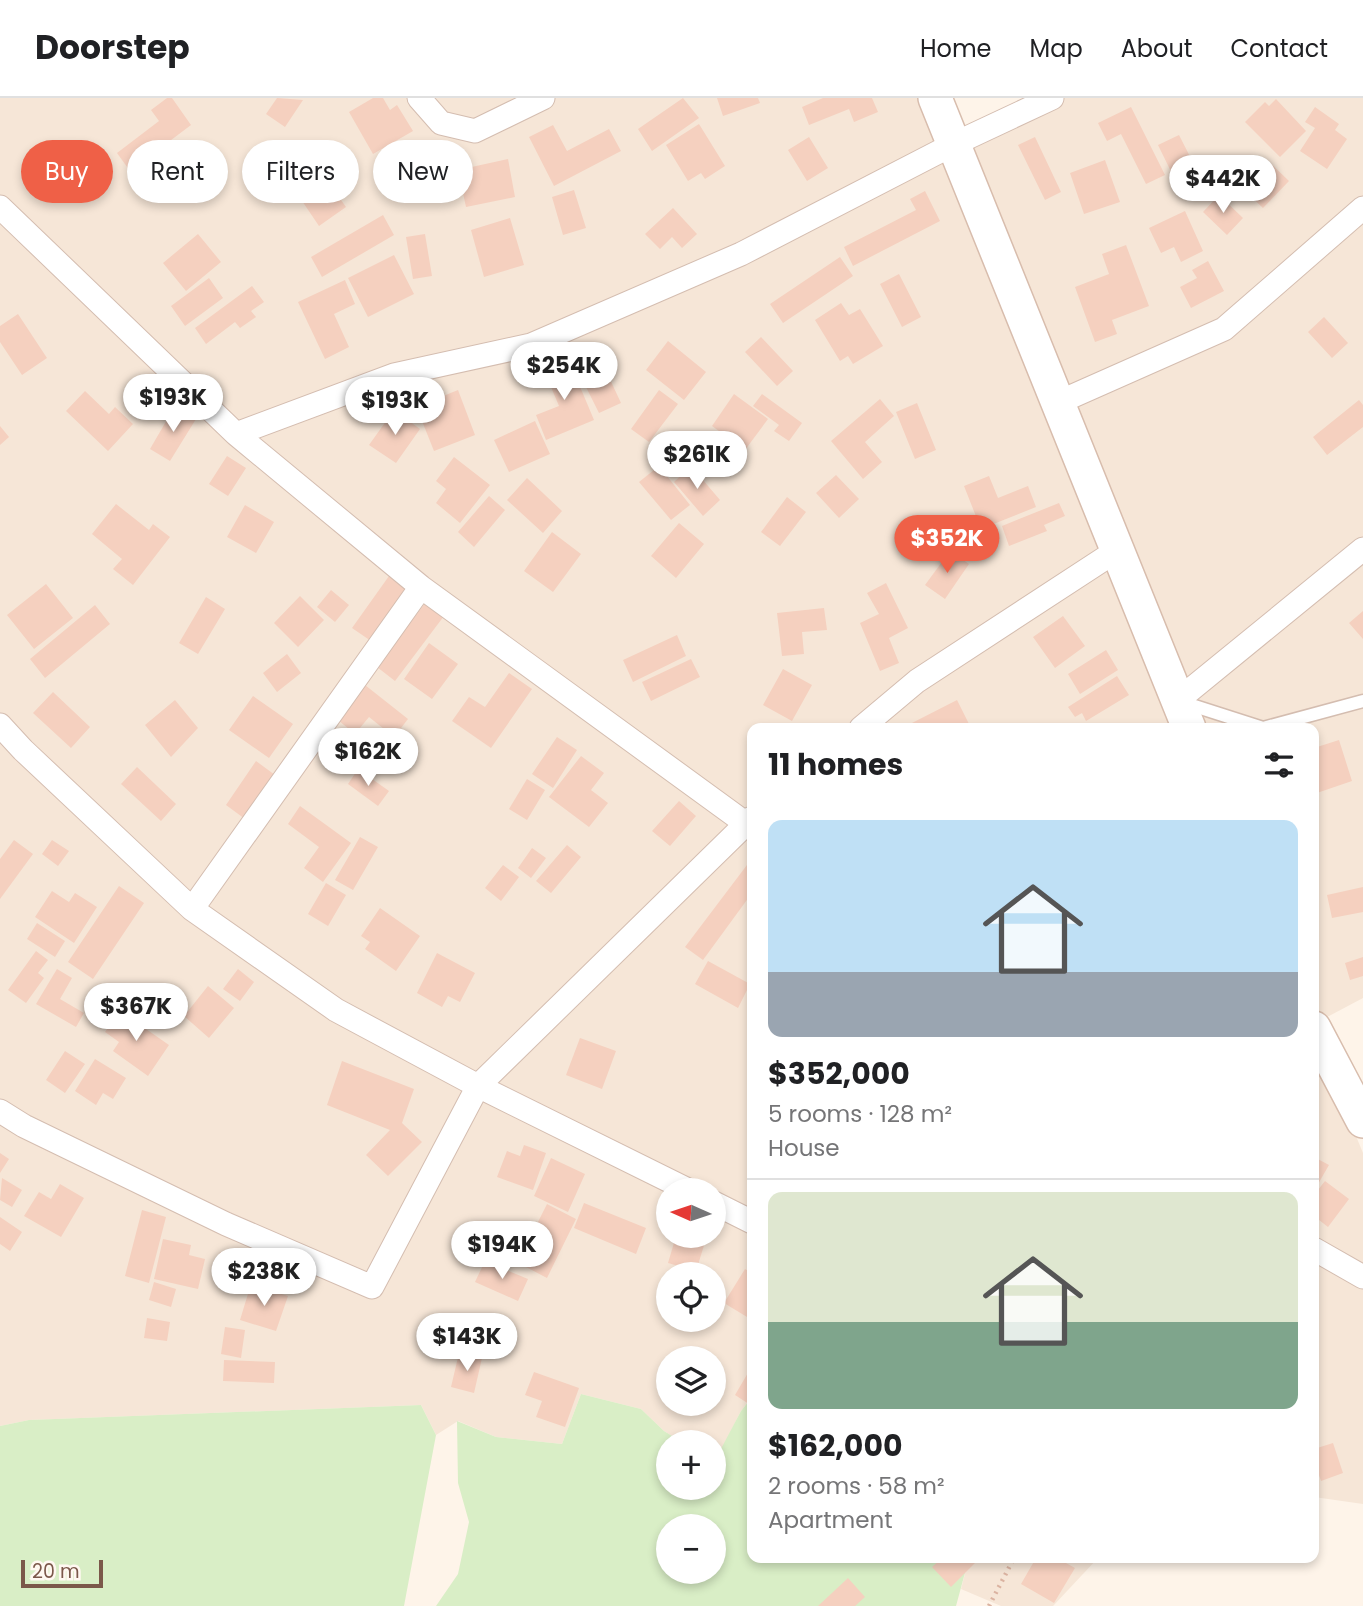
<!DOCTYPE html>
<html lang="en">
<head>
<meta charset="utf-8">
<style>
  :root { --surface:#fff; --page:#f2f2f2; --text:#202124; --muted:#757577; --line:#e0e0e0; --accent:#ef6047 }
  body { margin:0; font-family:Poppins,sans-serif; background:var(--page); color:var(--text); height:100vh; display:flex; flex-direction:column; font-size:26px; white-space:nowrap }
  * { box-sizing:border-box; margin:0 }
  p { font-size:23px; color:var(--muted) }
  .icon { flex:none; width:38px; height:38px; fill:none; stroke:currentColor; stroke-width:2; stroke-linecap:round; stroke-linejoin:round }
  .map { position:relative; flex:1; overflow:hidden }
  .drawer { position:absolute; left:747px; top:625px; width:572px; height:840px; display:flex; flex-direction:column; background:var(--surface); border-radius:14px; box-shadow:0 4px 10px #0003 }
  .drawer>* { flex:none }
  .top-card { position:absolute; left:21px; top:42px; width:621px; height:63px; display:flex; gap:14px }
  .needle { width:46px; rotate:273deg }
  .buttons { position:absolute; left:656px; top:1080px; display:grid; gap:14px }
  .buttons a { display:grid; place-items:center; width:70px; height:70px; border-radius:50%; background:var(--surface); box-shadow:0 4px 10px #0003; font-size:35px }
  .scale { position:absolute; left:21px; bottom:18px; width:82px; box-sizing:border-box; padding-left:7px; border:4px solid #7b584a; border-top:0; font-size:19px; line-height:24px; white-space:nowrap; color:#7b584a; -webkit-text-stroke:5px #fff8f1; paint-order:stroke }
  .price { position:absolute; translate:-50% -60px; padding:0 16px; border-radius:24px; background:#fff; color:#222; font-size:23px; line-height:46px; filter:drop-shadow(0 2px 4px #0008) }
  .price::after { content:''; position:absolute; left:50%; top:42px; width:21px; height:16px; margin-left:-10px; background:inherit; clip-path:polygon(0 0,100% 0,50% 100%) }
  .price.on { background:var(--accent); color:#fff }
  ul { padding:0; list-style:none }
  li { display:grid; align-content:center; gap:14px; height:371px; padding:0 21px }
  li+li { border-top:2px solid var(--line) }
  li span { display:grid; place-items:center; height:217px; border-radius:14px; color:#555 }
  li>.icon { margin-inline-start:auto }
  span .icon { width:126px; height:126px; fill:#fffc; stroke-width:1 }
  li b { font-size:30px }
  h2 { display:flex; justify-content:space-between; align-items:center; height:84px; padding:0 21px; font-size:30px }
  .chip { padding:0 24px; border-radius:32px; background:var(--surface); box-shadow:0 4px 10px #0003; font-size:24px; line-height:63px }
  .chip.on { background:var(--accent); color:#fff }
  header { display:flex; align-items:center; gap:42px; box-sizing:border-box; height:98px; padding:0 35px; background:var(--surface); border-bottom:2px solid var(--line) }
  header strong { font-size:33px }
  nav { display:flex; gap:38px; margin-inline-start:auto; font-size:24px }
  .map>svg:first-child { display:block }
  .residential { fill:#f6e6d7; fill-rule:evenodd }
  .green { fill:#d9eec6; fill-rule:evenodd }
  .building { fill:#f5d0bf }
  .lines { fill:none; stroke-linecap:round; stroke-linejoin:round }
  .lane-casing { stroke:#d4bdb0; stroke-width:15 }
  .street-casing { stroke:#d4bdb0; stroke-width:25 }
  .secondary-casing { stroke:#d8bdad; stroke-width:36 }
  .path { stroke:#dbb3a1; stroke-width:4.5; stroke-dasharray:2 5; stroke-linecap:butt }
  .lane { stroke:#fff; stroke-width:12 }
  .street { stroke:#fff; stroke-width:23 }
  .secondary { stroke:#fff; stroke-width:33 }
</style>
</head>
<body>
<header>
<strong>Doorstep</strong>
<nav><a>Home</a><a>Map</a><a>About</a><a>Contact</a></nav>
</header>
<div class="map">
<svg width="1363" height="1508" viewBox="0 0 1363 1508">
  <rect width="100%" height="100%" fill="#fef4e9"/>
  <!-- residential -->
  <path class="residential" d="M0,0h935l20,46 95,-46h313v900l-49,26v-296h-562v669l-11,14 -26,52 -1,-21h-32l-18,-11 -23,-22 -60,-15 -19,50 -66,-7 -38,-16 -22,14 -15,-30 -392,15 -29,6zM668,1092h46v46h-46zM668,1176h46v46h-46zM668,1260h46v46h-46z
    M1314,937l49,118v351l-49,-7z
    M969,1460h129l-45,48h-52l-40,-17z"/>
  <!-- green -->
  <path class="green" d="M581,1296l60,15 23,22 18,11h-14v46h46v-26l27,-51 11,-14v161h217l-13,48h-520l22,-32 11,-52 -11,-39 -1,-62 39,16 66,7zM668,1428h46v46h-46z
    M421,1307l15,30 -32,171h-404v-180l29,-6z"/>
  <!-- building -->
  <path class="building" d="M167,0h5l19,27 -61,46 -13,-18 42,-32 -8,-11z
    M277,0l26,2 -18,27 -19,-13z
    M373,0h10l7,12 7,-5 16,26 -40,23 -24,-42z
    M683,0l16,20 -47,33 -14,-22z
    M717,0h41l2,5 -37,13z
    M823,0h49l6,14 -24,10 -5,-13 -40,16 -7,-18z
    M1276,1l30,32 -26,26 -35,-35 20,-20 4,4z
    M1131,9l34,68 -19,9 -25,-50 -14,7 -9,-18z
    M1315,9l24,17 -4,6 12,9 -20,30 -27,-18 15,-23 -10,-6z
    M699,26l26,42 -20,13 -4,-6 -13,8 -22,-36z
    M553,27l14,26 42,-22 12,22 -67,35 -25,-49z
    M1179,37l28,55 -22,10 -27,-55z
    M809,39l19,31 -21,13 -19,-31z
    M1035,39l26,55 -16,8 -27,-55z
    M508,61l7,38 -49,10 -8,-37z
    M1266,61l23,22 -26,27 -23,-22z
    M1105,62l15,42 -36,12 -14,-41z
    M324,78l22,31 -27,19 -21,-31z
    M574,92l12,38 -23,7 -11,-38z
    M925,93l15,30 -87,45 -9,-19 72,-37 -6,-11z
    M1219,97l24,23 -16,17 -24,-23z
    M673,110l24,26 -15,14 -10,-11 -12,12 -15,-15z
    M1185,113l18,40 -22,11 -7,-15 -13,6 -12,-25z
    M383,117l11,20 -72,42 -11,-20z
    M510,120l14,47 -40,12 -13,-47z
    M198,136l23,28 -35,29 -23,-28z
    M425,136l7,42 -19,3 -7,-42z
    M1126,147l23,61 -37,14 5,14 -22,8 -20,-55 34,-13 -7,-20z
    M394,157l20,39 -46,23 -20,-39z
    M840,159l13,19 -70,47 -13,-19z
    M1208,163l16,30 -33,17 -11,-21 17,-9 -5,-8z
    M899,176l22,43 -19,10 -22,-43z
    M209,180l14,20 -38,28 -14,-20z
    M345,182l10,24 -21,10 15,33 -24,12 -27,-57z
    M252,188l12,16 -13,9 5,6 -16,11 -5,-6 -29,22 -11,-16z
    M841,205l8,12 11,-6 23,37 -30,18 -5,-8 -8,5 -25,-41z
    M18,216l29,44 -25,17 -22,-33v-16z
    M1324,219l24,26 -16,15 -24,-26z
    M761,239l32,34 -16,15 -32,-34z
    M668,243l38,31 -22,28 -38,-30z
    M568,260l26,62 -48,20 -10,-25 23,-9 -16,-38z
    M607,275l14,30 -22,10 -15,-30z
    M458,292l17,45 -41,16 -12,-30 15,-6 -6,-14z
    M659,292l19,14 -29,38 -18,-13z
    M85,293l24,23 6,-7 18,17 -25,27 -42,-40z
    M734,296l34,25 -23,31 -33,-24z
    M762,296l40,29 -13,18 -15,-10 5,-6 -26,-19z
    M880,301l14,17 -29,26 17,20 -19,17 -32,-38z
    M1359,302l4,5v22l-36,28 -14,-18z
    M917,305l19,47 -21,9 -19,-47z
    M175,308l21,13 -26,42 -20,-12z
    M394,312l26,19 -24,34 -27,-18z
    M535,323l15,33 -41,18 -15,-32z
    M0,328l9,11 -9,8z
    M227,358l19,12 -18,28 -19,-12z
    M454,359l36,28 -30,38 -24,-20 10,-14 -10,-8z
    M659,368l31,39 -19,15 -32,-38z
    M691,368l29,34 -17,16 -29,-34z
    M836,377l23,24 -20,19 -23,-25z
    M989,378l9,22 30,-12 8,21 -55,22 -17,-43z
    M527,380l35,33 -19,22 -36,-33z
    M489,398l16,14 -31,37 -16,-15z
    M787,399l19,15 -26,34 -19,-14z
    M1059,405l6,13 -21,9 3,6 -38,15 -7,-20z
    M116,406l33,26 4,-6 17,13 -37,48 -20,-16 9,-10 -30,-25z
    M245,407l29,17 -18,31 -29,-16z
    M679,425l25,21 -28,34 -25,-22z
    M552,434l29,22 -28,38 -29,-21z
    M950,453l19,13 -24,35 -20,-14z
    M389,478l19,14 -37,51 -19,-13z
    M886,485l22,45 -19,10 10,25 -19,8 -20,-48 19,-9 -12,-21z
    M46,486l27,34 -39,31 -27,-34z
    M331,492l18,15 -14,17 -18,-15z
    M300,498l24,24 -26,27 -24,-24z
    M206,499l19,12 -27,45 -19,-11z
    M426,504l18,14 -49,65 -18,-14z
    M95,507l15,19 -65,54 -15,-19z
    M824,510l3,22 -25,2 2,22 -22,2 -5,-43z
    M1363,513v28l-14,-16z
    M1063,518l22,30 -30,22 -22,-31z
    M677,537l9,21 -53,26 -10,-22z
    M429,545l29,21 -26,35 -28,-20z
    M1106,552l12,20 -38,24 -12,-20z
    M287,556l14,19 -24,19 -14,-19z
    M691,561l9,18 -49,24 -9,-19z
    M783,571l29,16 -20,36 -29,-16z
    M509,575l23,16 -41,59 -39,-27 17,-24 16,10z
    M1117,578l12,19 -43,26 -4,-8 -7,4 -7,-10z
    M365,587l43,34 -14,18 -25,-20 -14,17 -17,-14z
    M53,594l37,35 -19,21 -38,-35z
    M253,598l40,28 -24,34 -40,-28z
    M175,602l23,28 -27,29 -26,-32z
    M957,602l14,28h-59l-2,-4z
    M557,639l20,13 -24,38 -21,-14z
    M1339,642l13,41 -38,13v-46z
    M581,658l23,17 -13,17 17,13 -19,24 -40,-30z
    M256,663l19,14 -30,44 -19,-14z
    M137,669l39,37 -15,17 -40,-37z
    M358,671l31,22 -11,15 -30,-22z
    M527,681l18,11 -18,30 -18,-11z
    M679,703l17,15 -26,30 -18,-15z
    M300,708l51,37 -28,39 -19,-14 15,-21 -31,-23z
    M360,739l18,10 -25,43 -18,-10z
    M14,742l19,14 -33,45v-40z
    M52,742l17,11 -11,15 -16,-12z
    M567,747l14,12 -30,36 -15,-12z
    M532,750l14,10 -15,20 -13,-10z
    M750,763l2,32 -49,67 -18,-13z
    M503,767l16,12 -18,24 -16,-13z
    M326,785l20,12 -18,31 -20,-12z
    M119,788l25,17 -51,76 -25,-17z
    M1363,789v25l-31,6 -5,-23z
    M52,793l17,11 6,-9 22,14 -23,36 -39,-26z
    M380,810l40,28 -24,35 -31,-22 5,-7 -9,-6z
    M37,825l28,18 -10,16 -28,-18z
    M36,853l12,9 -10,13 6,5 -18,25 -18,-13z
    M437,855l38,20 -15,29 -12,-6 -6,11 -25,-14z
    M1363,859v19l-13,4 -5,-17z
    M708,863l42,23 -12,24 -43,-24z
    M57,871l15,9 -12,21 24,14 -8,14 -40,-23z
    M238,871l16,13 -14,19 -17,-12z
    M208,888l26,22 -25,30 -25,-22z
    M120,913l49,34 -21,31 -35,-25 6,-9 -14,-10z
    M580,940l36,13 -14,38 -36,-14z
    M65,953l20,13 -20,29 -19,-13z
    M95,961l31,19 -13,21 -10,-6 -7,12 -21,-14z
    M342,963l72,28 -12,34 20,19 -34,34 -22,-21 24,-25 -63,-25z
    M524,1047l22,8 -13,37 -36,-13 10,-26 13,5z
    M0,1055l9,6 -9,14z
    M1314,1059l15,8 -15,26z
    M551,1060l34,16 -17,38 -34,-16z
    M2,1080l20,12 -10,17 -12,-7z
    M1325,1083l24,18 -21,28 -14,-11v-21z
    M60,1086l24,14 -23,39 -37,-21 15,-24 12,7z
    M584,1105l62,25 -10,26 -62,-26z
    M547,1106l29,15 -29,59 -21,-11 10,-21 -8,-4z
    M142,1112l24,7 -17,66 -24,-7z
    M0,1119l22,15 -12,19 -10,-7z
    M676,1138h31l-11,35 -28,-8z
    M163,1141l28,6 -2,10 16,4 -7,30 -44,-10z
    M220,1154l42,15 -5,15 -42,-15z
    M485,1163l43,18 -10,22 -43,-19z
    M745,1171l7,4v47l-28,-17z
    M154,1184l22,7 -5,18 -22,-7z
    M251,1186l37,12 -12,35 -36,-11z
    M147,1220l23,4 -3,19 -23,-3z
    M462,1222l32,7 -4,23 -33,-7z
    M225,1229l20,3 -4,28 -20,-4z
    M459,1255l23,5 -8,35 -23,-6z
    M224,1262l51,2 -1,21 -51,-2z
    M752,1268v40l-17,-11z
    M534,1274l45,16 -14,39 -29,-10 6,-16 -17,-6z
    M1333,1345l10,30 -22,8 -7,-20v-12z
    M942,1460h38l-29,29 -19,-20z
    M1036,1460h21l18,10 -21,35 -33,-19z
    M848,1480l17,19 -10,9h-37z"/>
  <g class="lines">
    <defs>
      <path id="lane" d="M1182,604l81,26 100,-27"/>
      <path id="street" d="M419,0l22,25 34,8 68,-33
        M0,109l236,227 185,153 331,241
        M1057,305l167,-74 139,-121
        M236,336l158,-59 137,-30 210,-91 213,-110 98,-46
        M1178,602l185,-151
        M0,627l23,25 169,159 144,101 142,76 210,104
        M861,630l56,-47 202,-132
        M192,811l229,-322
        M0,1013l24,15 202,98 146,63 106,-201 274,-268
        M714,1105l38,19
        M1314,1151l49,28"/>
      <path id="secondary" d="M935,0l254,630
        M1314,930l49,93"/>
    </defs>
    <!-- lane casing -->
    <use href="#lane" class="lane-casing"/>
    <!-- street casing -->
    <use href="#street" class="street-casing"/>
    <!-- secondary casing -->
    <use href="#secondary" class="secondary-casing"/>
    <!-- path -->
    <path class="path" d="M989,1508l25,-48"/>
    <!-- lane -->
    <use href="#lane" class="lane"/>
    <!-- street -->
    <use href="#street" class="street"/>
    <!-- secondary -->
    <use href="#secondary" class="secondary"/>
  </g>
</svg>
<div class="buttons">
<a><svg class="needle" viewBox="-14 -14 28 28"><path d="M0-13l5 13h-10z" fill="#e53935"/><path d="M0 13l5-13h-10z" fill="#757577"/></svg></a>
<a><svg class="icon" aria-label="locate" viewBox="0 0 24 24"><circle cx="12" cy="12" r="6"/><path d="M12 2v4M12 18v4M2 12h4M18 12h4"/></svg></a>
<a><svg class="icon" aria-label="layers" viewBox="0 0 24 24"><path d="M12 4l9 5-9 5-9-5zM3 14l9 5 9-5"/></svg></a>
<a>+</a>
<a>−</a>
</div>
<div class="scale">20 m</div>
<b class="price" style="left:1223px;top:117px">$442K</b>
<b class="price" style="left:564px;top:304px">$254K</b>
<b class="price" style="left:173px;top:336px">$193K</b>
<b class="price" style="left:395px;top:339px">$193K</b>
<b class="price" style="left:697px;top:393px">$261K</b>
<b class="price on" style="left:947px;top:477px">$352K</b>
<b class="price" style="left:368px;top:690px">$162K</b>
<b class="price" style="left:136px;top:945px">$367K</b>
<b class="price" style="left:502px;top:1183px">$194K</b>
<b class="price" style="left:264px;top:1210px">$238K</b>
<b class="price" style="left:467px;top:1275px">$143K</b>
<div class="top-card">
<a class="chip on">Buy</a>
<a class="chip">Rent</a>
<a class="chip">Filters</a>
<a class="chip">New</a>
</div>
<section class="drawer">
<h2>11 homes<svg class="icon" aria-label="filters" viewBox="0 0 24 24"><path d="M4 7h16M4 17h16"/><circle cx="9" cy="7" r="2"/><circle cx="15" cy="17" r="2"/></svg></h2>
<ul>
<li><span style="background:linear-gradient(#bfe0f5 70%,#9aa5b1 0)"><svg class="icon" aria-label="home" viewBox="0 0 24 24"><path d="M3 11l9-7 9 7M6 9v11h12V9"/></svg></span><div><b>$352,000</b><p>5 rooms · 128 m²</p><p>House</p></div></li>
<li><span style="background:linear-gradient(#dfe7d0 60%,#7fa58c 0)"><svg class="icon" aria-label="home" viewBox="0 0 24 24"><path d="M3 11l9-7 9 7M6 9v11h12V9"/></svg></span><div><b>$162,000</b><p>2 rooms · 58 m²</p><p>Apartment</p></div></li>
</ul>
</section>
</div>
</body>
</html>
